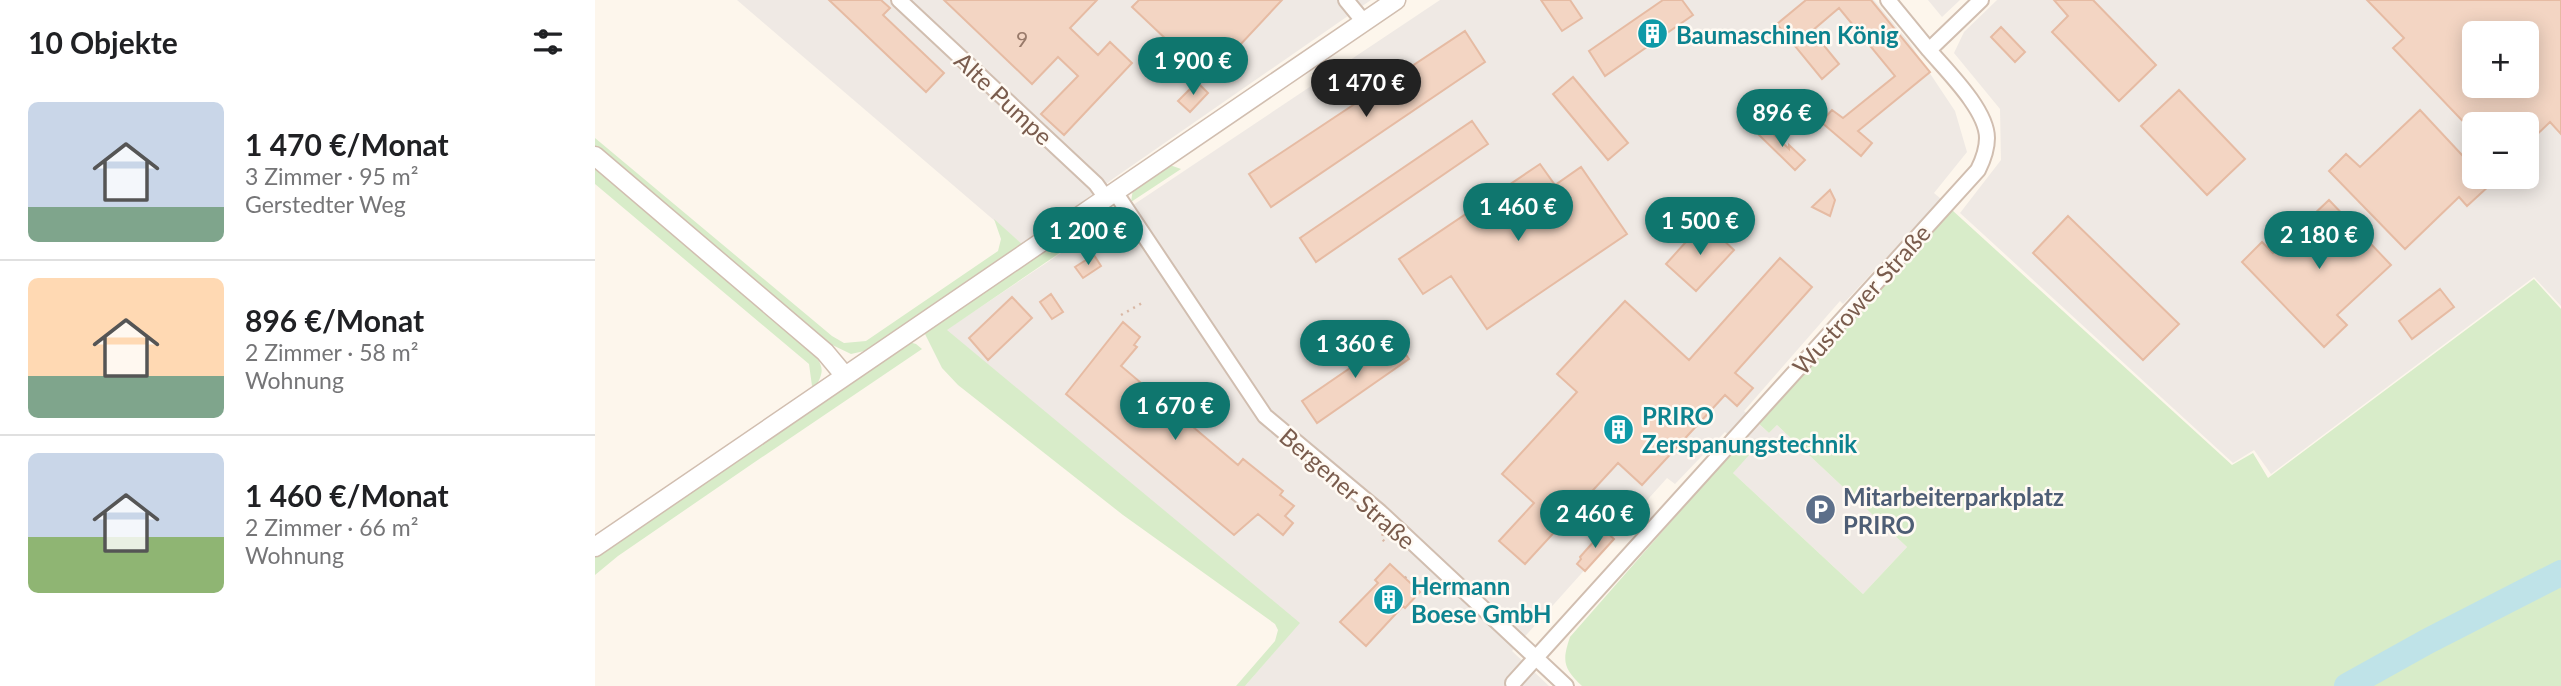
<!DOCTYPE html>
<html lang="de">
<head>
<meta charset="utf-8">
<style>
  :root { --surface:#fff; --page:#f2f2f2; --text:#202124; --muted:#757577; --line:#e0e0e0; --accent:#0f766e }
  body { margin:0; font-family:Lato,sans-serif; background:var(--page); color:var(--text); height:100vh; display:flex; flex-direction:column; font-size:26px; white-space:nowrap }
  * { box-sizing:border-box; margin:0 }
  p { font-size:23px; color:var(--muted) }
  .icon { flex:none; width:38px; height:38px; fill:none; stroke:currentColor; stroke-width:2; stroke-linecap:round; stroke-linejoin:round }
  .map { position:relative; flex:1; overflow:hidden }
  .sheet { display:flex; flex-direction:column; background:var(--surface); width:595px }
  .sheet>* { flex:none }
  .controls { position:absolute; left:1867px; top:21px; display:grid; gap:14px }
  .controls a { display:grid; place-items:center; width:77px; height:77px; border-radius:10px; background:var(--surface); box-shadow:0 4px 18px #0003; font-size:35px }
  .price { position:absolute; translate:-50% -60px; padding:0 16px; border-radius:24px; background:var(--accent); color:#fff; font-size:23px; line-height:46px; filter:drop-shadow(0 2px 4px #0008) }
  .price::after { content:''; position:absolute; left:50%; top:42px; width:21px; height:16px; margin-left:-10px; background:inherit; clip-path:polygon(0 0,100% 0,50% 100%) }
  .price.active { background:#222; color:#fff }
  ul { padding:0; list-style:none }
  li { display:flex; align-items:center; gap:21px; height:175px; padding:0 28px }
  li+li { border-top:2px solid var(--line) }
  li span { display:grid; place-items:center; flex:none; width:196px; height:140px; border-radius:10px; color:#555 }
  li>.icon { margin-inline-start:auto }
  span .icon { width:84px; height:84px; fill:#fffc; stroke-width:1 }
  li b { font-size:30px }
  h2 { display:flex; justify-content:space-between; align-items:center; height:84px; padding:0 28px; font-size:30px }
  main { display:flex; flex:1; min-height:0 }
  .map>svg:first-child { display:block }
  .industrial { fill:#efe9e4; fill-rule:evenodd }
  .green { fill:#d8ecc9 }
  .lines { fill:none; stroke-linecap:round; stroke-linejoin:round }
  .river { stroke:#bfe3e8; stroke-width:26 }
  .building { fill:#f3d5c3; stroke:#e6bba3; stroke-width:2; fill-rule:evenodd }
  .minor-casing { stroke:#d1beb0; stroke-width:18 }
  .tertiary-casing { stroke:#d1beb0; stroke-width:21 }
  .path { stroke:#d9b8a5; stroke-width:2.5; stroke-dasharray:2 5; stroke-linecap:butt }
  .minor { stroke:#fff; stroke-width:14 }
  .tertiary { stroke:#fff; stroke-width:18 }
  .labels { text-anchor:middle; dominant-baseline:central; stroke-width:5; stroke-linejoin:round; paint-order:stroke }
  .number-label { font-size:21px; fill:#987a6a }
  .culture-label { font-size:24px; font-weight:bold; fill:#0d838f; stroke:#fffaf3; text-anchor:start }
  .street-label { font-size:24px; fill:#7a5c4d; stroke:#fffaf3 }
  .service-label { font-size:24px; font-weight:bold; fill:#4e5e75; stroke:#fffaf3; text-anchor:start }
</style>
</head>
<body>
<main>
<section class="sheet">
<h2>10 Objekte<svg class="icon" aria-label="filters" viewBox="0 0 24 24"><path d="M4 7h16M4 17h16"/><circle cx="9" cy="7" r="2"/><circle cx="15" cy="17" r="2"/></svg></h2>
<ul>
<li><span style="background:linear-gradient(#c9d6e8 75%,#7fa58c 0)"><svg class="icon" aria-label="home" viewBox="0 0 24 24"><path d="M3 11l9-7 9 7M6 9v11h12V9"/></svg></span><div><b>1 470 €/Monat</b><p>3 Zimmer · 95 m²</p><p>Gerstedter Weg</p></div></li>
<li><span style="background:linear-gradient(#ffd9b3 70%,#7fa58c 0)"><svg class="icon" aria-label="home" viewBox="0 0 24 24"><path d="M3 11l9-7 9 7M6 9v11h12V9"/></svg></span><div><b>896 €/Monat</b><p>2 Zimmer · 58 m²</p><p>Wohnung</p></div></li>
<li><span style="background:linear-gradient(#c9d6e8 60%,#8fb573 0)"><svg class="icon" aria-label="home" viewBox="0 0 24 24"><path d="M3 11l9-7 9 7M6 9v11h12V9"/></svg></span><div><b>1 460 €/Monat</b><p>2 Zimmer · 66 m²</p><p>Wohnung</p></div></li>
</ul>
</section>
<div class="map">
<svg width="1966" height="686" viewBox="0 0 1966 686">
  <rect width="100%" height="100%" fill="#fdf6ec"/>
  <!-- industrial -->
  <path class="industrial" d="M142,0h634l-257,178 -90,68z
    M845,0h434l35,42 46,69 12,41 -33,41 7,6 -98,105 -3,-3 -96,110 25,22 8,-8 130,122 -44,47 -130,-121 6,-29 -14,-12 -50,52 -8,-6 -155,173 37,35h-304l54,-63 -353,-293z
    M1333,0h32l-18,17z
    M1402,0h564v306l-27,-29 -263,197 -17,-24 -21,13 -273,-250 41,-53 -1,-51 -46,-56 10,-21zM1880,33h52v53h-52zM1880,124h52v53h-52z"/>
  <!-- green -->
  <path class="green" d="M0,138l237,198 12,7 22,-2 132,-90 3,-12 -7,-20 30,27 -151,103 -22,5 -27,-13 -229,-194z
    M572,164l14,5 -50,33 2,-13z
    M0,165l215,184c12,15 16,20 6,37h-4l-3,-22 -214,-180z
    M1357,210l280,255 21,-12 15,25 266,-199 27,30v377h-979c-19,-18 -20,-25 -12,-49l169,-193 11,10 -17,19 130,121 44,-47 -130,-122 -8,8 -11,-10z
    M516,211l4,4 -168,115 353,293 -55,63h-9l39,-45 3,-11 -3,-6 -152,-109 -165,-130 -16,-17 -17,-34 1,-4 175,-118z
    M314,342l7,2 6,5 -173,117 -131,90 -23,19v-20z"/>
  <g class="lines">
    <!-- river -->
    <path class="river" d="M1752,686l81,-45 133,-68"/>
  </g>
  <!-- building -->
  <path class="building" d="M234,0h52l9,8 -7,7 61,58 -18,19z
    M349,0h153l-27,28 28,27 12,-13 22,21 -68,72 -23,-21 37,-38 -20,-19 -26,27z
    M544,0h143l-43,46 -2,9 3,3 -7,8 -28,-26 -18,19 -55,-52z
    M946,0h29l12,18 -20,13z
    M1068,0h19l11,15 -88,61 -16,-25z
    M1211,0h65l59,72 -72,59 14,12 -11,13 -40,-34 11,-12 11,8 52,-42 -56,-68 -27,23 27,33 -17,15 -45,-55z
    M1459,0h39l63,65 -37,36 -67,-69 16,-16z
    M1772,0h194v134l-11,-12 -23,22v-20h-52v10l-82,-86 11,-10zM1880,33h52v53h-52z
    M1406,27l24,25 -10,10 -24,-25z
    M870,31l20,31 -214,145 -22,-33z
    M978,77l55,66 -20,17 -55,-66z
    M602,82l11,11 -18,19 -12,-11z
    M1584,90l66,69 -38,36 -66,-69z
    M1825,110l55,59v8h7l8,8 -23,21 -8,-9 -54,52 -76,-78 17,-17 14,13z
    M877,121l16,23 -172,118 -16,-24z
    M1171,127l23,22v-4l16,15 -10,10 -36,-35z
    M945,164l15,21 26,-18 46,67 -140,95 -36,-53 -28,18 -24,-35z
    M1235,190l5,10 -5,16 -18,-9z
    M1734,200l62,65 -54,50 10,10 -23,22 -82,-85 20,-20 11,11z
    M1473,216l111,108 -36,36 -110,-107z
    M1109,222l30,28 -38,41 -30,-27z
    M499,255l7,11 -18,12 -8,-11z
    M1185,258l32,29 -77,86 18,15 -16,18 -12,-11 -83,90 -24,-22 -93,101 -26,-23 35,-38 -32,-29 75,-82 -20,-18 68,-73 64,59z
    M1845,289l14,18 -42,32 -13,-18z
    M456,294l12,18 -11,7 -12,-17z
    M417,297l20,21 -44,42 -19,-22z
    M528,322l17,15 -6,8 3,2 -16,19 117,99 5,-6 40,32 -3,4 14,11 -9,10 8,7 -10,12 -25,-21 -24,21 -168,-141z
    M799,338l15,21 -92,64 -15,-22z
    M1009,530l10,9 -29,32 -8,-7 4,-5 -1,-2z
    M795,564l30,28 -15,16 -2,-2 -37,40 -26,-24 38,-39 -3,-3z"/>
  <g class="lines">
    <defs>
      <path id="minor" d="M304,0l197,184 10,14
        M751,0l18,22
        M1293,0l41,50 52,-50
        M520,192l150,224 115,96 186,174
        M918,683l465,-513c5,-10 9,-20 9,-32 0,-28 -40,-67 -58,-88"/>
      <path id="tertiary" d="M0,156l230,196 20,24
        M0,547l801,-547"/>
    </defs>
    <!-- minor casing -->
    <use href="#minor" class="minor-casing"/>
    <!-- tertiary casing -->
    <use href="#tertiary" class="tertiary-casing"/>
    <!-- path -->
    <path class="path" d="M526,315l23,-13
      M788,534l-2,4 6,6
      M810,578l4,-5"/>
    <!-- minor -->
    <use href="#minor" class="minor"/>
    <!-- tertiary -->
    <use href="#tertiary" class="tertiary"/>
  </g>
  <!-- icons -->
  <defs>
    <symbol id="building-disc" viewBox="-11 -11 22 22"><circle r="9.5" fill="#0f9aa8" stroke="#fffaf3"/><path d="M-4-6H4V6H1V3H-1V6H-4ZM-2.5-4.3h1.7v1.8h-1.7ZM.8-4.3h1.7v1.8H.8ZM-2.5-1h1.7V.8h-1.7ZM.8-1h1.7V.8H.8Z" fill="#fff"/></symbol>
    <symbol id="parking-disc" viewBox="-11 -11 22 22"><circle r="9.5" fill="#5c6f8a" stroke="#fffaf3"/><path d="M-3.5-5.5H1a3.5 3.5 0 0 1 0 7H-1V5.5H-3.5ZM-1-3.4V-.6H.8a1.4 1.4 0 0 0 0-2.8Z" fill="#fff"/></symbol>
  </defs>
  <g fill-rule="evenodd">
    <use href="#building-disc" x="1040" y="16" width="35" height="35"/>
    <use href="#building-disc" x="1006" y="412" width="35" height="35"/>
    <use href="#parking-disc" x="1208" y="492" width="35" height="35"/>
    <use href="#building-disc" x="776" y="582" width="35" height="35"/>
  </g>
  <g class="labels">
    <!-- number labels -->
    <g class="number-label">
      <text x="427" y="38">9</text>
    </g>
    <!-- culture labels -->
    <g class="culture-label">
      <text x="1081" y="34">Baumaschinen König</text>
      <text x="1047" y="415">PRIRO<tspan x="1047" dy="28">Zerspanungstechnik</tspan></text>
      <text x="816" y="585">Hermann<tspan x="816" dy="28">Boese GmbH</tspan></text>
    </g>
    <!-- street labels -->
    <g class="street-label">
      <text transform="translate(409 98) rotate(43)">Alte Pumpe</text>
      <text transform="translate(1266 299) rotate(-48)">Wustrower Straße</text>
      <text transform="translate(753 488) rotate(41)">Bergener Straße</text>
    </g>
    <!-- service labels -->
    <g class="service-label">
      <text x="1248" y="496">Mitarbeiterparkplatz<tspan x="1248" dy="28">PRIRO</tspan></text>
    </g>
  </g>
</svg>
<div class="controls">
<a>+</a>
<a>−</a>
</div>
<b class="price" style="left:598px;top:97px">1 900 €</b>
<b class="price active" style="left:771px;top:119px">1 470 €</b>
<b class="price" style="left:1187px;top:149px">896 €</b>
<b class="price" style="left:923px;top:243px">1 460 €</b>
<b class="price" style="left:1105px;top:257px">1 500 €</b>
<b class="price" style="left:493px;top:267px">1 200 €</b>
<b class="price" style="left:1724px;top:271px">2 180 €</b>
<b class="price" style="left:760px;top:380px">1 360 €</b>
<b class="price" style="left:580px;top:442px">1 670 €</b>
<b class="price" style="left:1000px;top:550px">2 460 €</b>
</div>
</main>
</body>
</html>
